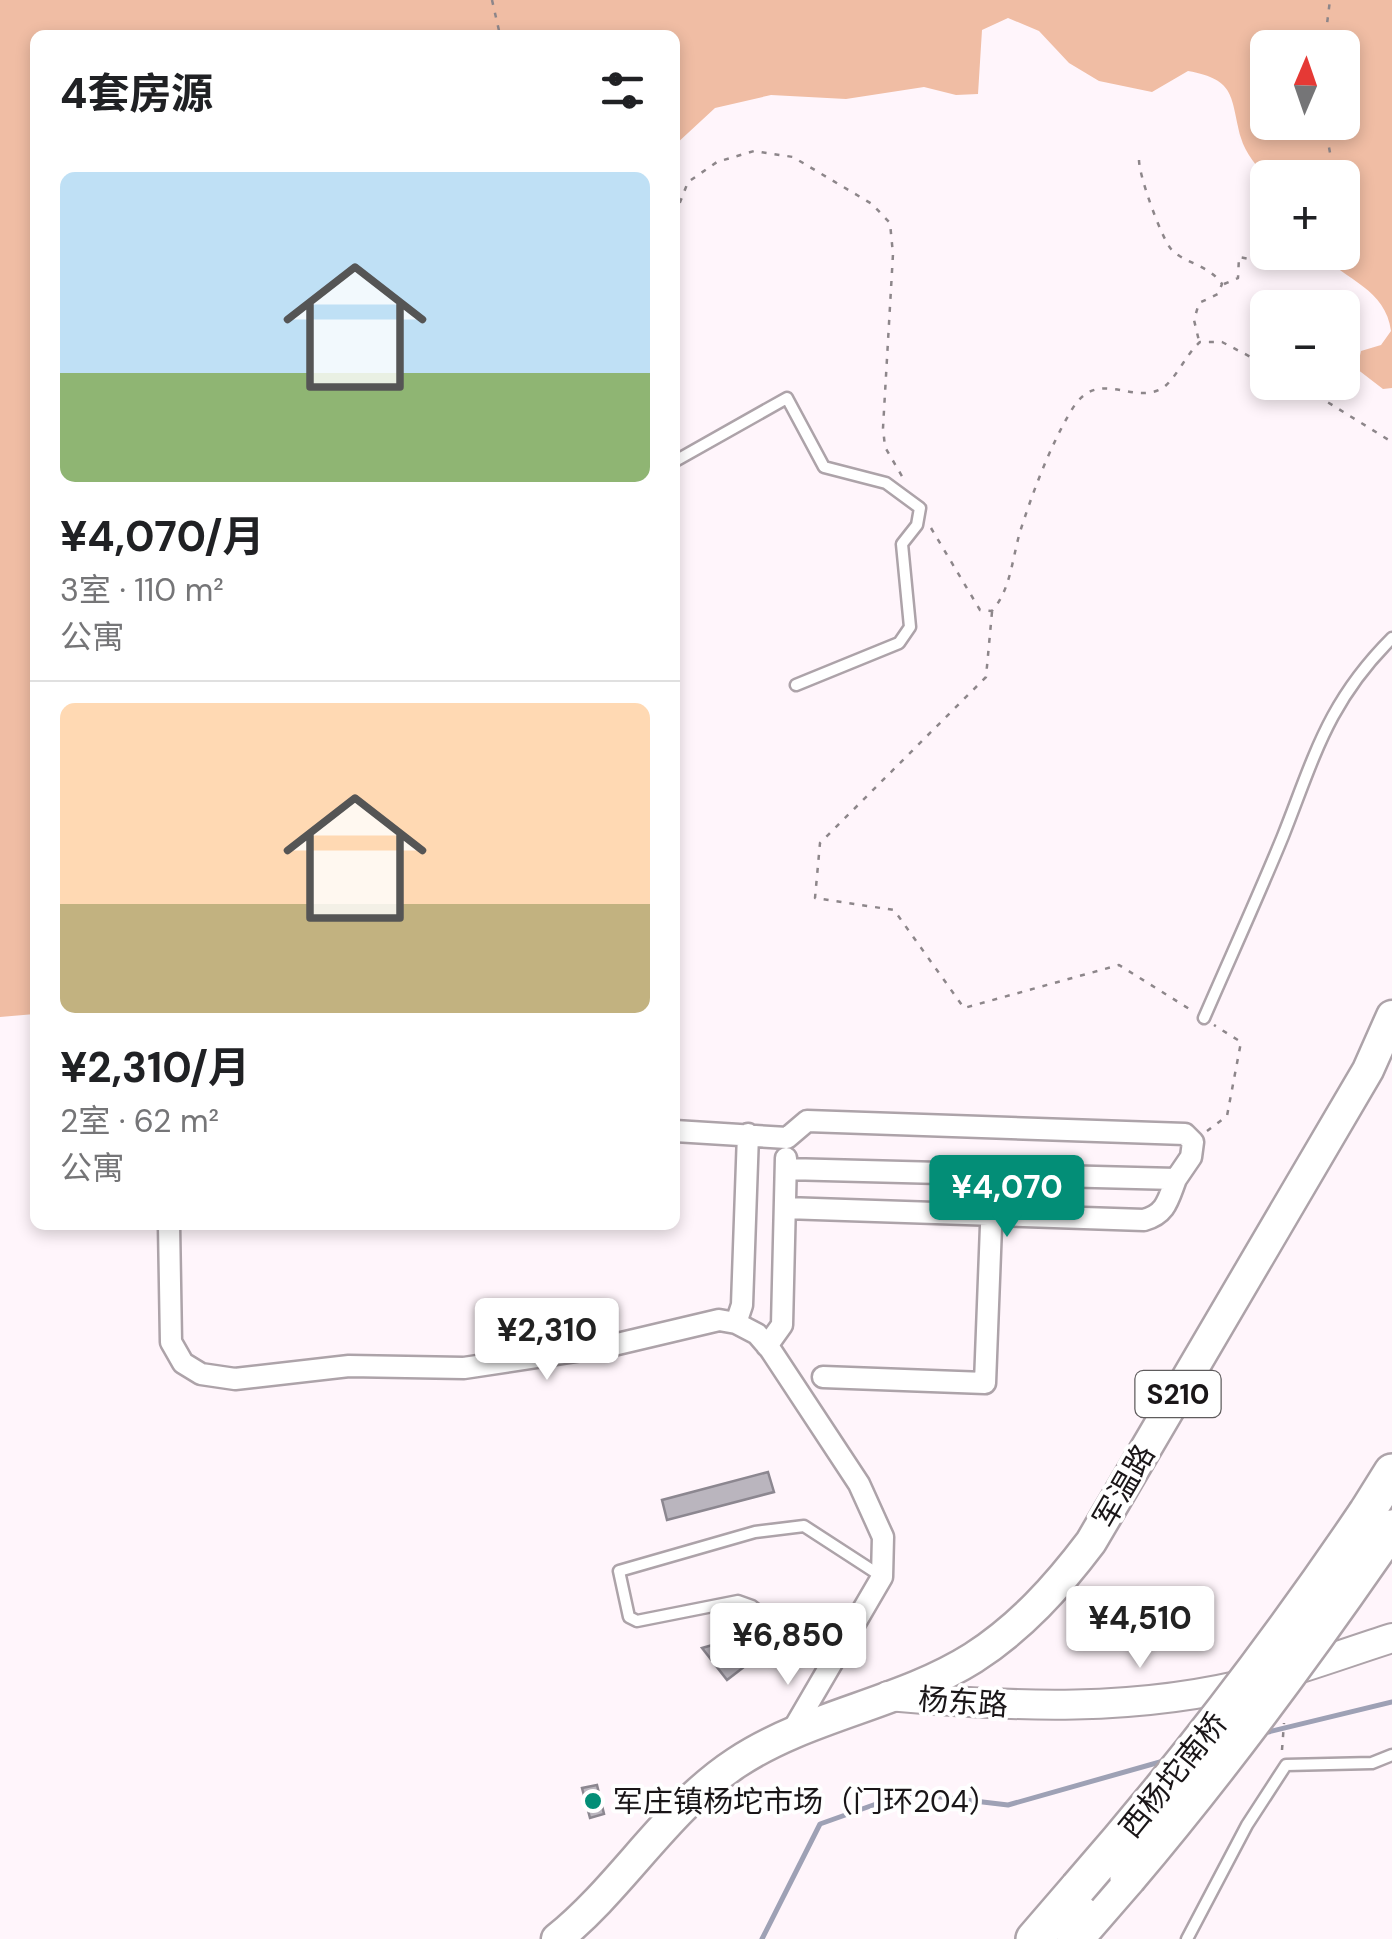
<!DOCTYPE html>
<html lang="zh">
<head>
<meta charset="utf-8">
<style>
  :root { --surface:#fff; --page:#f2f2f2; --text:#202124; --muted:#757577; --line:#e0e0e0; --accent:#038e77 }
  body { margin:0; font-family:"DM Sans","Noto Sans SC",sans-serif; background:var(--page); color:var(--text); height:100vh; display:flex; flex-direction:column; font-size:38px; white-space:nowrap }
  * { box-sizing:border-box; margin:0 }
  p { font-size:32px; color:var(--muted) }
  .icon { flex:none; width:55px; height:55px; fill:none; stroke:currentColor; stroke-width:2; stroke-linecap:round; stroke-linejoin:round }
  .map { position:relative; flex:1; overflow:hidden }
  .sheet { position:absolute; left:30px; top:30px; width:650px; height:1200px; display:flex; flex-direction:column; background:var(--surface); border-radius:15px; box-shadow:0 5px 15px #0003 }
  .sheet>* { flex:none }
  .needle { width:65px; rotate:2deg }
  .tools { position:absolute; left:1250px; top:30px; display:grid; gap:20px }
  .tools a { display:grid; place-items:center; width:110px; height:110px; border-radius:15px; background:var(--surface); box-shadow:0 5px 15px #0003; font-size:50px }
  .price { position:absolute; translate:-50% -85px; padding:0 22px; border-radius:10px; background:#fff; color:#222; font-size:32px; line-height:65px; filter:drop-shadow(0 2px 5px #0008) }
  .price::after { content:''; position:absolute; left:50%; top:60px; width:30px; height:22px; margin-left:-15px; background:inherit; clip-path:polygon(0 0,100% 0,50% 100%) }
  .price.active { background:var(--accent); color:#fff }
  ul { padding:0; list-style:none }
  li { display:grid; align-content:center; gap:20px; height:530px; padding:0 30px }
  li+li { border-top:2px solid var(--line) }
  li span { display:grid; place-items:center; height:310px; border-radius:15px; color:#555 }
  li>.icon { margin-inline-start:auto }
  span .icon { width:180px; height:180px; fill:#fffc; stroke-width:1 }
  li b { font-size:42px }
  h2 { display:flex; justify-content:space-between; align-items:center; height:120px; padding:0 30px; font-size:42px }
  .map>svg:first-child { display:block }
  .green { fill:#f0bda4; fill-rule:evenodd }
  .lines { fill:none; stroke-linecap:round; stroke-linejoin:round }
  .stream { stroke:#9ea1b5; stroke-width:5 }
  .building { fill:#bab5be; stroke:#8c8790; stroke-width:2.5 }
  .lane-casing { stroke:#ada3a9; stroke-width:15 }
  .street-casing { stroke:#ada3a9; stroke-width:25 }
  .secondary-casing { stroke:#ada3a9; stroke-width:32 }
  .primary-casing { stroke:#ada3a9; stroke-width:35 }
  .highway-casing { stroke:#ada3a9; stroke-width:40 }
  .path { stroke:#8d868a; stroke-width:2.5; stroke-dasharray:5 8; stroke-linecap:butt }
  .lane { stroke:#fff; stroke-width:10 }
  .street { stroke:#fff; stroke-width:20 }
  .secondary { stroke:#fff; stroke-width:28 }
  .primary { stroke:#fff; stroke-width:30 }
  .highway { stroke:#fff; stroke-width:35 }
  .highway-bridge-casing { stroke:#ada3a9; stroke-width:40; stroke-linecap:butt }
  .highway-bridge { stroke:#fff; stroke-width:35 }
  .poi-dot { fill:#038e77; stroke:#fff; stroke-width:4 }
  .labels { text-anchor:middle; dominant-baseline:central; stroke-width:8; stroke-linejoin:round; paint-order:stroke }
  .shield { fill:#fff; stroke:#5f5c5d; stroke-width:2.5 }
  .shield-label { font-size:28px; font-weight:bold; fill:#1a1618 }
  .street-label { font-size:30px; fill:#1a1618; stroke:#fff }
  .poi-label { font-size:30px; fill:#1a1618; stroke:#fff; text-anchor:start }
</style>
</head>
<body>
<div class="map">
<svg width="1392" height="1939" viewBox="0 0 1392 1939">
  <rect width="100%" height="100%" fill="#fff5fb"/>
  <!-- green -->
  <path class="green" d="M0,0h1392v388l-9,1 -26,-20 4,-18 20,-6 10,-14c-5,-42 -47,-52 -72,-78l23,-1v-74l-75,1c-9,-12 -22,-26 -26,-41 -11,-41 -4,-58 -53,-67l-36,21 -53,-11 -30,-18 -30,-32 -31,-13 -26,12 -4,64 -22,1 -32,-8 -78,12 -75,-4 -56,13 -40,37v-110h-640v979l-35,3zM1268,48h74v74h-74z"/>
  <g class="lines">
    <!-- stream -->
    <path class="stream" d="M1264,1733l128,-31
      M762,1939l58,-115 87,-31 101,12 159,-45"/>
  </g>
  <!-- building -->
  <path class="building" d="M768,1472l6,20 -107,28 -5,-20z
    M748,1635l14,18 -35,27 -25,-32z
    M597,1785l7,29 -14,4 -8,-30z"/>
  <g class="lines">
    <defs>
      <path id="lane" d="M677,460l110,-62 37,69 62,16 34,25 -3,17 -15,19 8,83 -11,16 -103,42
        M1204,1018c26,-60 54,-121 79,-182 32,-81 45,-134 109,-198
        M829,1668l-77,-62 -14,-5 -101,20 -8,-4 -10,-46 136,-39 49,-6 77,50
        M1187,1939l60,-114 39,-60 86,-2 20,-8"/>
      <path id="street" d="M675,1131l112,7 20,-17 378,13 8,8 -2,15 -15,22 -390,-10
        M785,1208l359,12c22,-6 24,-20 32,-41
        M169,1225l2,117 12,21 18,11 34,5 114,-13 115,2 145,-22 110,-26 17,3 21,11 13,15 89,135 24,53 -1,40 -91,156
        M736,1323l6,-18 6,-171
        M767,1346l15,-21 4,-167
        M823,1377l162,6 8,-209"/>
      <path id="secondary" d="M888,1696c124,11 250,17 373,-16 44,-12 87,-28 131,-42"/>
      <path id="primary" d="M557,1939c65,-52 109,-130 179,-176 72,-48 164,-59 237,-105 48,-31 84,-71 118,-116l277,-472 24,-54"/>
      <path id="highway" d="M1367,1512l25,-40
        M1034,1939l44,-51
        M1075,1939l53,-61"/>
    </defs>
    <!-- lane casing -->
    <use href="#lane" class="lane-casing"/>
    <!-- street casing -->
    <use href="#street" class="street-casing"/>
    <!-- secondary casing -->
    <use href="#secondary" class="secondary-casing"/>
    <!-- primary casing -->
    <use href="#primary" class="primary-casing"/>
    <!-- highway casing -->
    <use href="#highway" class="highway-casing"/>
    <!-- path -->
    <path class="path" d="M492,0l8,35
      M1324,48l6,-48
      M1324,122l11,56
      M1139,160c0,16 22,77 32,89 12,14 37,15 51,35l-4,10 -19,9 -5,17 5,21
      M1342,194l5,11 -5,27
      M675,215l13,-33 29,-20 37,-11 39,6 79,47 18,19 3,31 -10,174 2,19 18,31
      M1224,284l14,-6 1,-21 16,3 8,-7 30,8 15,-9
      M1295,382l97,60
      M931,528l49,82 12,1c19,-22 20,-52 28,-79 12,-38 30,-86 51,-121 26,-45 59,-6 90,-22 14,-8 25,-35 39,-47h22l46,24
      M992,612l-6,65 -166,166 -5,55 79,12 70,98 155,-43 72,45
      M1207,1131l20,-15 14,-74 -27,-17
      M1282,1750l2,-27"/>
    <!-- lane -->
    <use href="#lane" class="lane"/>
    <!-- street -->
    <use href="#street" class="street"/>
    <!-- secondary -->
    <use href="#secondary" class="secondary"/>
    <!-- primary -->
    <use href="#primary" class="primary"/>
    <!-- highway -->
    <use href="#highway" class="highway"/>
    <defs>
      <path id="highway-bridge" d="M1128,1878c95,-112 181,-229 264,-350
        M1078,1888c105,-120 200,-244 289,-376"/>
    </defs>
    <!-- highway-bridge casing -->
    <use href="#highway-bridge" class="highway-bridge-casing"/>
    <!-- highway-bridge -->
    <use href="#highway-bridge" class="highway-bridge"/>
  </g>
  <!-- markers -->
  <circle class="poi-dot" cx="593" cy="1801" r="10"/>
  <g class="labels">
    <!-- shield labels -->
    <rect class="shield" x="1135.5" y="1371" width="85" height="46" rx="8"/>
    <g class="shield-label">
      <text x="1178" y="1394">S210</text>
    </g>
    <!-- street labels -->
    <g class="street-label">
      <text transform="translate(1124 1486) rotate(-60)">军温路</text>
      <text transform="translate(963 1702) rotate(4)">杨东路</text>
      <text transform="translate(1173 1775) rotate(-51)">西杨坨南桥</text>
    </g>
    <!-- poi labels -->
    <g class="poi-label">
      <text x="613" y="1801">军庄镇杨坨市场（门环204）</text>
    </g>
  </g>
</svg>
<div class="tools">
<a><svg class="needle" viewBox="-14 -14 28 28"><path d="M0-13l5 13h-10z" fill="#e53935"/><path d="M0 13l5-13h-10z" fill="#757577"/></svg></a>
<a>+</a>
<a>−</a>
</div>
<b class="price active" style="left:1007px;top:1240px">¥4,070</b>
<b class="price" style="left:547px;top:1383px">¥2,310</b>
<b class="price" style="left:1140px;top:1671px">¥4,510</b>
<b class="price" style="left:788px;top:1688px">¥6,850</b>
<section class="sheet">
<h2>4套房源<svg class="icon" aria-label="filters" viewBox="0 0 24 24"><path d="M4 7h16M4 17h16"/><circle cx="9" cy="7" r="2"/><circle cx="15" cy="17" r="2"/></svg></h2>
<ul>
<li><span style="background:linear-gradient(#bfe0f5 65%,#8fb573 0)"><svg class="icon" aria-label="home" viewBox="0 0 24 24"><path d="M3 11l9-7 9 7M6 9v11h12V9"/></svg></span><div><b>¥4,070/月</b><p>3室 · 110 m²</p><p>公寓</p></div></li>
<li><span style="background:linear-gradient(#ffd9b3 65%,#c2b280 0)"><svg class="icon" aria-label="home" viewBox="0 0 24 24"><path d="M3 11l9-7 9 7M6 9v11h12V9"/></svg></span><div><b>¥2,310/月</b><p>2室 · 62 m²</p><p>公寓</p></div></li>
</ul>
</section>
</div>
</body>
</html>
